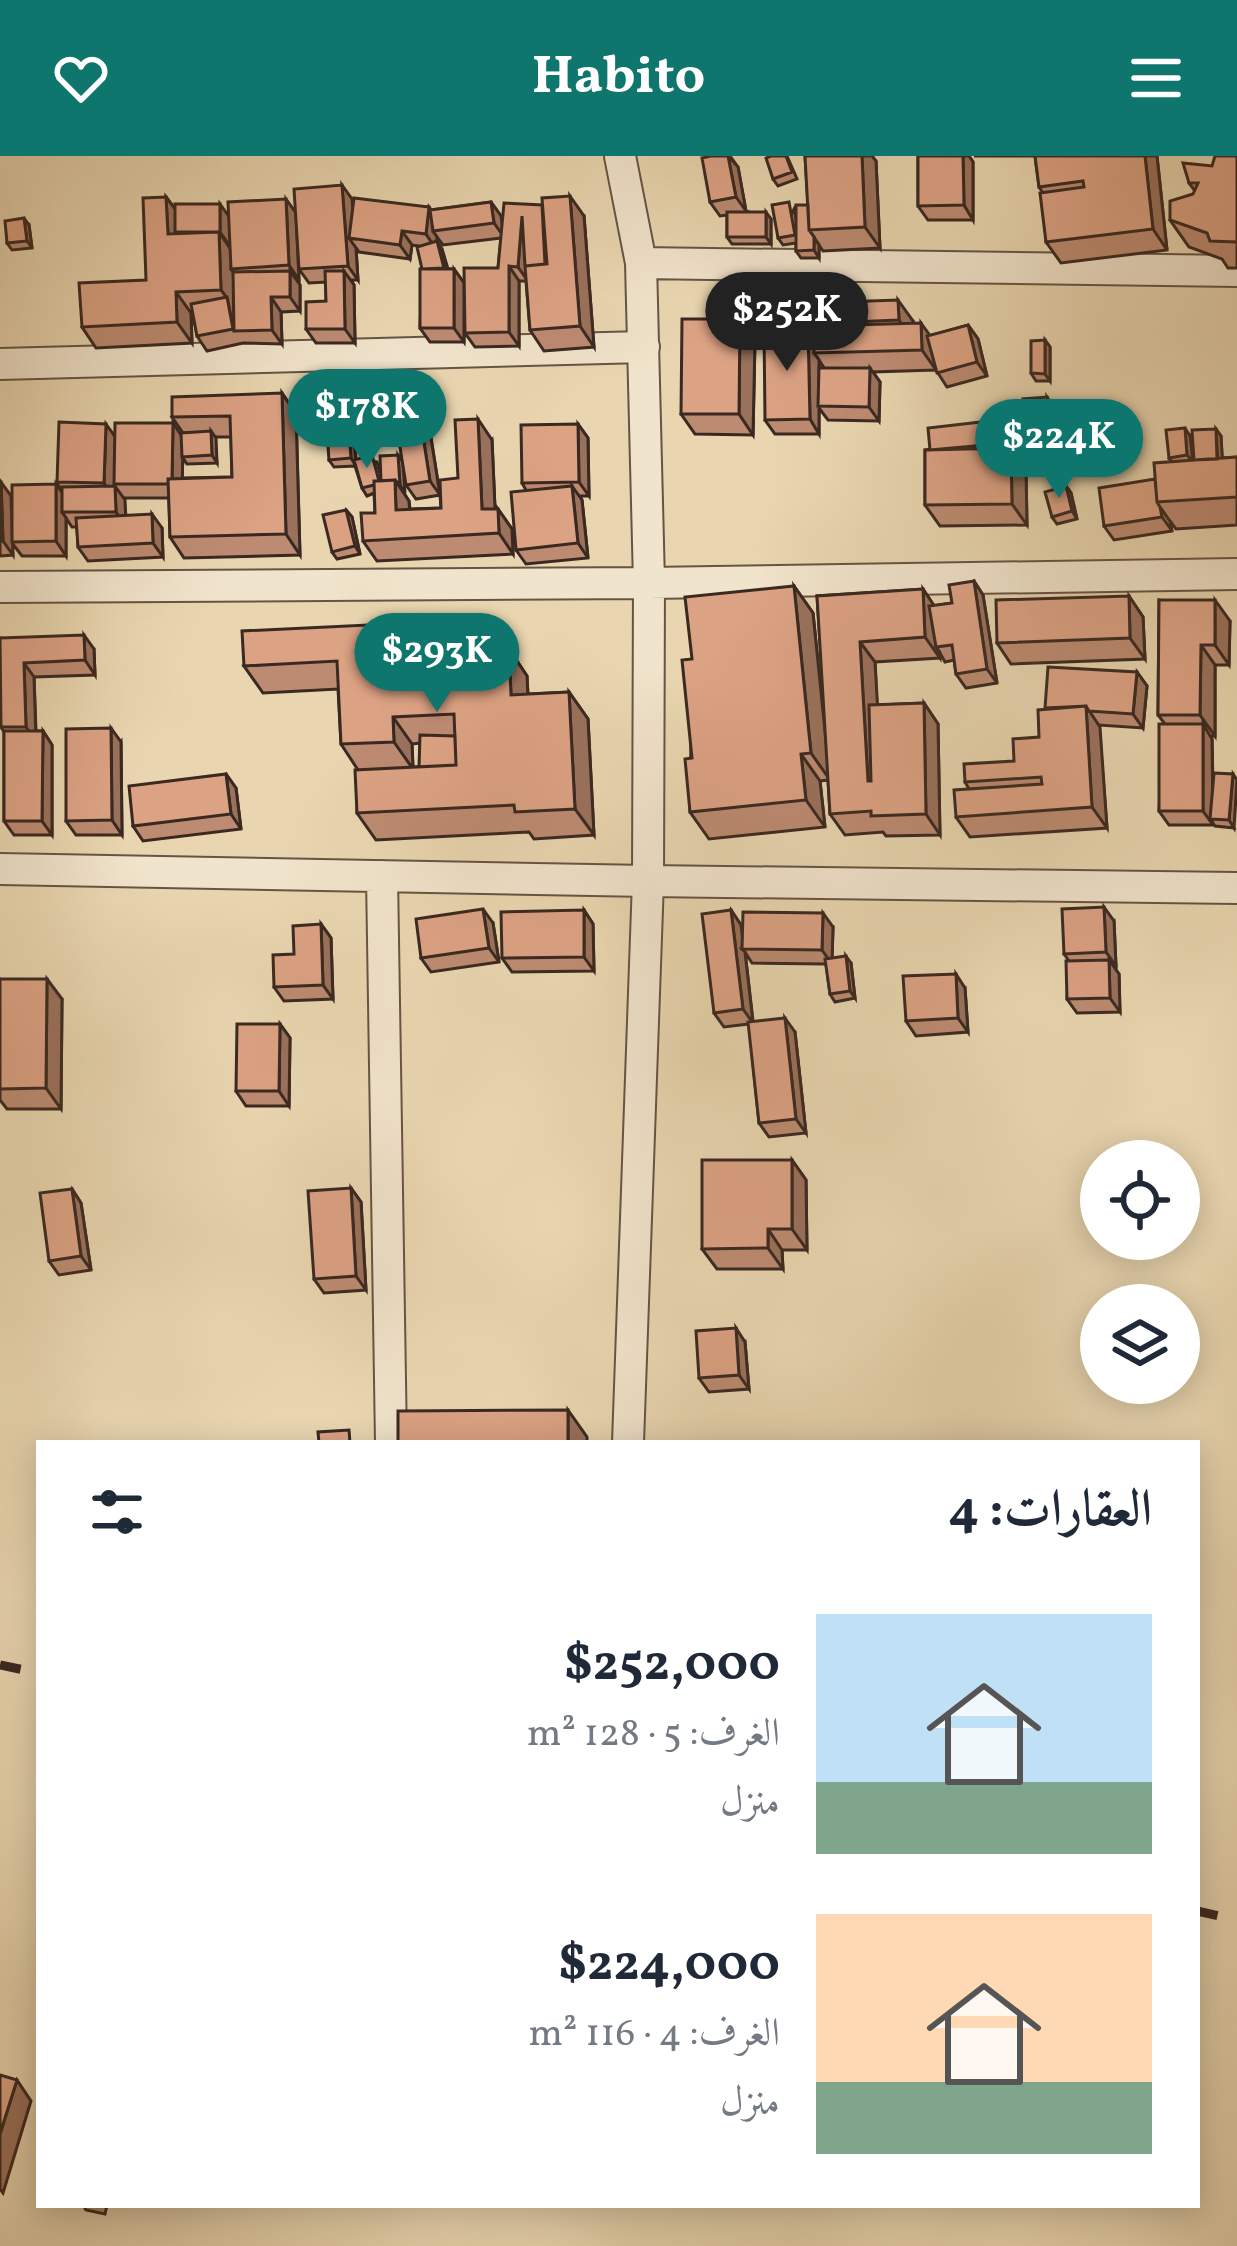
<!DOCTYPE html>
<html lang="ar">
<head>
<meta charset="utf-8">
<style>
  :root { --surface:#fff; --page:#f6f6f7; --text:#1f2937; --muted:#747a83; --accent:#0f766e }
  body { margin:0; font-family:Vollkorn,Amiri,serif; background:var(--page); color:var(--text); direction:rtl; height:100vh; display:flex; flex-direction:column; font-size:45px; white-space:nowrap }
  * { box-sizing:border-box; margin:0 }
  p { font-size:39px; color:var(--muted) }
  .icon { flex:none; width:66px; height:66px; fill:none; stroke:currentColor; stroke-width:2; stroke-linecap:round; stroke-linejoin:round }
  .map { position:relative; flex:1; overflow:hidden; direction:ltr }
  .side { position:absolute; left:36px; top:1284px; width:1164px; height:768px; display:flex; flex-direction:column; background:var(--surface); border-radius:0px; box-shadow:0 6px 30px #0003; direction:rtl }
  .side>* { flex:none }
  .controls { position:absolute; left:1080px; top:984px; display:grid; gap:24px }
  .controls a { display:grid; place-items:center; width:120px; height:120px; border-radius:50%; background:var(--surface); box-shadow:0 6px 30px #0003; font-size:60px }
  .price { position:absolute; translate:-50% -102px; padding:0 27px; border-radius:42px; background:var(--accent); color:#fff; font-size:39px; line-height:78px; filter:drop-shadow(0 3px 6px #0008) }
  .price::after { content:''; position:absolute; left:50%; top:72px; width:36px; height:27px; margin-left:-18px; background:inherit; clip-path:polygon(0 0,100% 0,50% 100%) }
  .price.active { background:#222; color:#fff }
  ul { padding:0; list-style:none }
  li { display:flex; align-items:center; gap:36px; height:300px; padding:0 48px }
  li span { display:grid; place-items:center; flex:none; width:336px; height:240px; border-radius:0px; color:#555 }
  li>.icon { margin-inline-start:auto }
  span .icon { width:144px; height:144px; fill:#fffc; stroke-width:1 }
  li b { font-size:51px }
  h2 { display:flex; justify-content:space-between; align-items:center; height:144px; padding:0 48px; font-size:51px }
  header { display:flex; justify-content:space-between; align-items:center; height:156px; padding:0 48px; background:var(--accent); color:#fff; font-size:54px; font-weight:700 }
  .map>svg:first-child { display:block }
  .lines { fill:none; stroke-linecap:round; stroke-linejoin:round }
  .minor-casing { stroke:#665445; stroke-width:34 }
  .minor { stroke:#f1e4cc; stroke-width:30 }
  .rail { stroke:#3a2921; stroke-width:9; stroke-dasharray:21 21; stroke-linecap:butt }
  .wall { fill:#bd8b72; stroke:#3a2921; stroke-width:3; fill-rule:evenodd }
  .shaded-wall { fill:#9a715c; stroke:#3a2921; stroke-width:3 }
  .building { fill:#dca284; stroke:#3a2921; stroke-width:3 }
</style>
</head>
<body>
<header><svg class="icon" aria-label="menu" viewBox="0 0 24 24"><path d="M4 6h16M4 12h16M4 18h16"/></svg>Habito<svg class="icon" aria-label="heart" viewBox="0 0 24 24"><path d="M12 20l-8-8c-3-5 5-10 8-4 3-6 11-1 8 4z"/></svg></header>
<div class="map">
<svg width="1237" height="2090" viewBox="0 0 1237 2090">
  <rect width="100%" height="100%" fill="#e9d6b0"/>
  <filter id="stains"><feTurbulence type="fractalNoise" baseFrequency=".00167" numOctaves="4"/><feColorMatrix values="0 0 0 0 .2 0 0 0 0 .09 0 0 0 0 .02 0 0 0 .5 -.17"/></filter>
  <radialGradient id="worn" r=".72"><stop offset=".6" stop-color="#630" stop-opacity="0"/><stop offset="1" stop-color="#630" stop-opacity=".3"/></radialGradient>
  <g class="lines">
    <defs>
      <path id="minor" d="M620,0l21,107 8,320 -1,298 -20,562
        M641,107l596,8
        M0,208l644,-17
        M0,431l649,-4 588,-9
        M0,713l648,12 589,7
        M382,720l9,567"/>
    </defs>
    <!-- minor casing -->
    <use href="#minor" class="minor-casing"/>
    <!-- minor -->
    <use href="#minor" class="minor"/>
    <!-- rail -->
    <path class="rail" d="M0,1509l39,8
      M1197,1755l40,9"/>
  </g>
  <!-- wall -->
  <path class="wall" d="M711,0h19l8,11 8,44 25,8v25h-39l-5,-7v-22l-7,1 -10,-14z
    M771,0h16l10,23 -19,7 -5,-7z
    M805,0h67l4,5 4,87 -57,3 -4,-6v13h-18l-5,-7v-8l-13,2 -5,-7 16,-29 2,10 12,-14z
    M918,0h51l4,6v58h-45l-10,-14z
    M974,0h183l10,94 -106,13 -15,-21 -3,-49 -4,-6 -4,-31z
    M1237,0v112h-9l-6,-9 -33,-12 -19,-27 23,-26 2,-3 -6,-8 23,-17z
    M166,41l9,12 54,7 67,-3 56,-14 1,8h76l2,3 60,-8 10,14 1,8 82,-8 10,131 -50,4 -14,-21 -4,-49h-7v65l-44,1 -10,-14 33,-65 3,-30 -58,7 -6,-8 -1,5 6,7 6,20h6l10,14v59h-34l-10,-14 2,-59 -3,-23 -7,-1 -2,14 -51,-7 -3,-4 2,32h-7l3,5 1,58h-39l-10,-14 20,-28v-19l-17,1 -10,-14 -3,-48 3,59h-3l4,5v26l-19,1 1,32 -39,-1 -36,8 -10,-15 -4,-23h-2l1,30 -96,5 -14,-21 64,-47z
    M29,69l3,23 -20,2 -5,-7z
    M813,147l100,18v3l17,12 38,-11 10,14 9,37 -40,11 -11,-17 -63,2 7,10 -1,39 -51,-1 -9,-12v26h-44l-10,-14 43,-92 5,7zM819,204l5,8 -5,12z
    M740,163l15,21 -2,95 -58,-1 -14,-20z
    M1045,184l5,7v34h-14l-5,-8z
    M282,237l14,21 4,141 -116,3 -14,-21 -1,-39h-45l2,18 36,12 1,29 -75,4 -10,-14 -1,-20h-5l-6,-9v38h-44l-10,-13 1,12 -13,1v-74l11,14 51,-3 -5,-11 58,-46 66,-1 2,-2 -11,-16zM215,281h16l1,40 -50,1 1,-20 4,6 30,-1z
    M1052,248l2,30 -24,1 -6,-7z
    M578,268l10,14 1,58h-9l2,4 6,58 -62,6 -10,-14 10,-60 -4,-7z
    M1216,273l5,7 1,22 15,-1v68l-61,4 -6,-8 2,10 -58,9 -10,-14 68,-64 -3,-4 21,-22 2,24h2z
    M1026,276l3,24 -12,1 9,12 1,56 -87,1 -15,-21v-55z
    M354,281l2,23 21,2 4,15 50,-39 9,57 18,-17 34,-38 3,69h3l14,20 1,25 -136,7 -14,-20 12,-28 -1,-20 -7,3 -5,-8 -7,-22 -21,1 -5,-7zM404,319l2,10 10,14 24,-4 1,13 -31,1 -1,-8 -5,-8z
    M1074,285l5,25 -25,5 -5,-7z
    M1066,330l5,7 6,26 -20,5 -5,-7z
    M346,354l6,7 8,37 -23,5 -5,-7z
    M974,425l9,14 14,88 -31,5 -10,-14 -2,-14 -9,2 -5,-9v5l-65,4 2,43 47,-2 14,21 2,111 -54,1 -3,-4 -38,3 -15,-21 -2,-34 -8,1 5,46 -116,12 -19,-27 2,-153 102,-73 19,27 14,138 -10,-155 106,-7 11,17 18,-3z
    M1129,440l14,21 2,42 -134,5 -14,-21z
    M1159,444l71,21 -1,44h-14v71h-5l2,3 1,45 21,44 -19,-2 -2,-3v2h-44l-10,-14 6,-87 -7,-9z
    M0,482l94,11 1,26 -61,2 2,54h7l9,14v90h-38l-10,-14v-89l-3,-5z
    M470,492v3l39,-2 18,27 1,18 41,-2 19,27 6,116 -60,4 -5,-7 -153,8 -19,-27 1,-43 -17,-26 -3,-55 -75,4 -19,-27zM420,587v24h-7l-1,-23z
    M1137,516l10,14 -4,42 -44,-3 8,103 -137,9 -14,-20 13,-28 -4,-7 49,-21 25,-24 7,-28z
    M121,586l1,93h-46l-10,-14z
    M226,618l10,14 5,41 -98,12 -10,-15z
    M584,754l9,14 1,47 -82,1 -10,-14z
    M731,754l10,15 2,11 90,-9 -1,31 19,5 4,35 -20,4 -5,-8 -4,-30 -74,-1 -7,-11 8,69 42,11 11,101 -37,4 -10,-14 -10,-99 -25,3 -10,-14z
    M1114,765l2,45h-3l6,8 1,38 -43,1 -10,-14 2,-38 -5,-7z
    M493,767l6,39 -68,10 -10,-14z
    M321,768l10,14 2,61 -49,2 -10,-14 20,-33z
    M0,823l62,20 -1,110h-54l-7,-9z
    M965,832l3,44 -52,4 -10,-15z
    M280,868l10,14 -1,68h-43l-10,-15z
    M792,1004l14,20 1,70h-25l1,19h-66l-15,-20z
    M351,1032l10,14 5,88 -42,3 -10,-14z
    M72,1033l9,14 10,67 -32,5 -10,-14z
    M745,1186l4,47 -40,3 -10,-14z
    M83,2049h24l-2,9 -19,-4z"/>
  <!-- shaded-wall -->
  <path class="shaded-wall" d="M728,0l10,11 8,44 -10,-14z
    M862,0h10l4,5 4,87 -15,-21z
    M963,0h6l4,6v58l-9,-15z
    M1145,0h12l10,94 -14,-21z
    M342,29l10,14 3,40 -6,-1 7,10 2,32 -10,-14z
    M570,40l14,20 10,131 -14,-21z
    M166,41l15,20 -6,15 7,11 -14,-9z
    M286,43l10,14 3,67 -10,-15z
    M491,46l10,14 3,21 -10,-14z
    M220,48l10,14v28l-10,-14z
    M429,51l10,14 -6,10 4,6 -1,12 -10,-15z
    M766,56l5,7v25l-5,-7z
    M522,60l6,65 -10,-14z
    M24,62l5,7 3,23 -5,-7z
    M402,75l10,14 -2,14 -10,-14z
    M219,76l14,21 -2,16 3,4v58l-7,-33 -6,-8z
    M814,81l5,8v13l-5,-8z
    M437,85l5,8 7,26 -5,-7z
    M509,110l10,15v65l-10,-14z
    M454,113l10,14v59l-10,-14z
    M290,115l10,14v26l-10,-14z
    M344,115l10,14 1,58 -10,-14z
    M176,136l15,21 1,30 -15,-21z
    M271,141l10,15 1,32 -10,-14z
    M898,144l15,21v20l-14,-21z
    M740,163l15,21 -2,95 -14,-21z
    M921,167l15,21v26l-14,-20z
    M968,169l10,14 9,37 -10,-14z
    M808,172l10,14 -4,11 5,7v74l-9,-15z
    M1045,184l5,7v34l-5,-7z
    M870,212l10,14 -1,39 -10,-14z
    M282,237l14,21 4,141 -14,-21z
    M1047,241l5,7 2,30 -5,-7z
    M1016,262l10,14 3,24 -10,-14z
    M478,263l14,21 4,90 -14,-21z
    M173,267l10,15 -1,60 -10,-14z
    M106,268l10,14 -2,59 -10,-14z
    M421,268l10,14 9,57 -10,-14z
    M578,268l10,14 1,58 -10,-14z
    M1185,272l5,8 3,26 -6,-7z
    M1216,273l5,7 2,33 -5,-7z
    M349,274l5,7 2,29 -5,-8z
    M211,275l5,7 1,25 -5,-8z
    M1069,278l5,7 5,25 -5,-7z
    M1011,292l15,21 1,56 -15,-21z
    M398,299l5,7 2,31 -5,-8z
    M395,324l14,21 2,30 -15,-21z
    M1,326l10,14 2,59 -10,-14z
    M56,328l10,14 -4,14 4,6v38l-10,-15z
    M115,330l10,14 1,26 -10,-14z
    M572,330l10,14 6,58 -10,-15z
    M1066,330l5,7 6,26 -5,-8z
    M1160,351l10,14 2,10 -10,-14z
    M498,353l14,20 1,25 -14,-21z
    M346,354l6,7 8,37 -5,-8z
    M152,358l10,14 1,29 -10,-14z
    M974,425l9,14 14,88 -10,-14z
    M794,430l19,27 17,167 -19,-27z
    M923,433l14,21 -1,37 4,6v5l-15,-21z
    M1129,440l14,21 2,42 -15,-21z
    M1215,444l15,21 -1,44 -14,-20z
    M451,465l19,27 1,31 -18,-27z
    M84,479l10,14 1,26 -10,-15z
    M860,486l15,20 8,140 -15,-21z
    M1201,489l14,20v71l-15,-21z
    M509,493l18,27 2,46 -18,-27z
    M24,507l10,14 2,64 -10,-14z
    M1137,516l10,14 -4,42 -10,-14z
    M569,536l19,27 6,116 -19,-26z
    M924,547l14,21 2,111 -14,-21z
    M1086,550l14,21 7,101 -15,-21z
    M393,561l19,27 1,25 -19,-27z
    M1203,568l9,15 1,80h-3l3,6 -10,-14z
    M111,572l10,14 1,93 -10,-15z
    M43,575l9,14v90l-10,-14z
    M801,598l19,27 5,46 -19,-27z
    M226,618l10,14 5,41 -10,-15z
    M1233,618l4,6 -3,48 -5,-8z
    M1104,751l10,14 2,45 -10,-14z
    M483,753l10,14 6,39 -10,-14z
    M584,754l9,14 1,47 -10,-14z
    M731,754l10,15 3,24h-2l3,3 8,71 -10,-14z
    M823,757l10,14 -1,37 -10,-14z
    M321,768l10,14 2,61 -10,-14z
    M846,800l5,7 4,35 -5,-7z
    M1109,804l10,14 1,38 -10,-14z
    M956,818l9,14 3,44 -10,-14z
    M47,823l15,20 -1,110 -15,-21z
    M785,862l10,14 11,101 -10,-14z
    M280,868l10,14 -1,68 -10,-15z
    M792,1004l14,20 1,70 -15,-21z
    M351,1032l10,14 5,88 -10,-14z
    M72,1033l9,14 10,67 -10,-14z
    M768,1073l14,21 1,19 -15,-21z
    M736,1172l9,14 4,47 -10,-14z
    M568,1254l19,27v6h-19z
    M17,1924l14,21 -28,92 -3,-4v-55z"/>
  <!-- building -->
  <path class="building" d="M711,0h17l8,41 -26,5 -8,-44z
    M771,0h15l6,16 -19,7 -7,-21z
    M805,0h57l3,71 -56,3z
    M918,0h45l1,49 -46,1z
    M1035,0h110l8,73 -107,13 -6,-49 44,-6 -1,-6 -44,6z
    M1215,0h22v86l-27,-1 -3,-8 -37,-13v-19l23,-7 5,-11h-9l-6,-20 29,3z
    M342,29l6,81 -49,3 -5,-80z
    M570,40l10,130 -50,4 -5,-64 22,-2 -5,-66z
    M166,41l2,37 51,-2 2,58 -45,2 1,30 -95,5 -3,-44 67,-3 -3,-82z
    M354,42l75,9 -3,27 -24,-3 -2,14 -51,-7z
    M286,43l3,66 -58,4 -3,-67z
    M491,46l3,21 -61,8 -3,-21z
    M789,46l6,33 -17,3 -6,-33z
    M504,47l38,2 3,59 -20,2 -3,-50 -4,51 -9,-1v66l-44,1 -1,-65h34z
    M175,48h45v28h-45z
    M796,49h12l1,25 5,7v13l-18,1z
    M727,56h39v25h-39z
    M24,62l3,23 -20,2 -2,-22z
    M437,85l7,27 -22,1 -5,-22z
    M420,113h34v59h-34z
    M290,115v26h-19l1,33 -38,1 -1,-59z
    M325,115h19l1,58h-39v-27l20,-1z
    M227,141l6,32 -36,7 -6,-32z
    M898,144l1,20 -46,2v3l68,-2 1,27 -108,3 -1,-50z
    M682,163h58l-1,95h-58z
    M968,169l9,37 -40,11 -10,-37z
    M764,172h44l2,91 -45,1z
    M1045,184v34l-14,-1v-32z
    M819,212h51l-1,39 -51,-1z
    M282,237l4,141 -116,3 -2,-58 64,-2 -2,-61 -58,1v-20z
    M1047,241l2,30 -25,1 -1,-29z
    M1016,262l3,24 -89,8 -2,-22z
    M478,263l4,90h16l1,24 -136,8 -2,-28h14l-1,-32 21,-1 1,30 45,-2 -1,-28 18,-2 -3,-58z
    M59,266l47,2 -2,59 -47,-1z
    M115,267h58l-1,56h-4v5h-54z
    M421,268l9,57 -24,4 -9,-57z
    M578,268l1,58 -57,1 -1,-58z
    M1185,272l2,27 -18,3 -3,-28z
    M1216,273l1,30 -23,1 -2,-30z
    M349,274l2,28 -22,2 -2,-28z
    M211,275l1,24 -30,2 -1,-24z
    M1069,278l5,25 -25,5 -5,-25z
    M1011,292l1,56 -87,1v-55z
    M372,299l7,26h-5v4l-12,3 -8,-28z
    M398,299l2,30 -5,-5 -14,1 -1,-25z
    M1237,301v40l-80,5 -3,-39z
    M1155,323l2,23 3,5 2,10 -58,9 -5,-38z
    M0,326h1l2,59h-3z
    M56,328v57l-44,1v-57z
    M115,330l1,26h-54v-25z
    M572,330l6,57 -62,7 -5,-58z
    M1066,330l6,25 -20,6 -7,-25z
    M346,354l9,36 -23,6 -9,-37z
    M152,358l1,29 -75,4 -2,-29z
    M974,425l13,88 -31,5 -4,-29 -16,2 -7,-41 23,-3 -3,-18z
    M794,430l17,167 -10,1 5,46 -116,12 -5,-53 7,-1 -10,-98 10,-1 -7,-62z
    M923,433l2,48 -65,5 8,139h3l-2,-76 55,-2 2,111 -55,2v-5l-41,3 -13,-218z
    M1129,440l1,42 -133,5 -1,-43z
    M1159,444h56v45h-14l-1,70h-42z
    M451,465l2,31 56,-3 2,46 58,-3 6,117 -60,3 -1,-7 -157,8 -2,-43 101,-5 -2,-51 -61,3 1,25 -53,2 -4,-83 -93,5 -2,-35z
    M84,479l1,25 -61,3 2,64h-25l-1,-89z
    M1048,511l89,5 -4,42 -44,-3 -3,-5 -41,2z
    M1086,550l6,101 -136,10 -2,-27 88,-6 -1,-7 -76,5 -1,-18 50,-3 -1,-22 26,-2 -1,-27z
    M1159,568h44v87h-44z
    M111,572l1,92 -46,1v-92z
    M4,575h39l-1,90h-38z
    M420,579l35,1 1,29 -37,2z
    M1214,617l19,1 -4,46 -19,-1z
    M226,618l5,40 -98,12 -4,-40z
    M1104,751l2,45 -42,2 -2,-45z
    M483,753l6,39 -68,10 -5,-39z
    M584,754v47l-82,1 -1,-46z
    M731,754l12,99 -29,4 -12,-99z
    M743,756l80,1 -1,37 -80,-1z
    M321,768l2,61 -49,2 -1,-32 21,-1 -1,-28z
    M846,800l4,35 -20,3 -5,-35z
    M1109,804l1,38 -43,1 -1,-38z
    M956,818l2,44 -52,3 -3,-45z
    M0,823h47l-1,109 -46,1z
    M785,862l11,101 -37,4 -11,-101z
    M237,868h43l-1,67h-43z
    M702,1004h90v69h-24v19l-66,1z
    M351,1032l5,88 -42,3 -6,-88z
    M72,1033l9,67 -32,5 -9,-68z
    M736,1172l3,47 -40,3 -3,-47z
    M568,1254v33h-170v-32z
    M349,1274l1,13h-31l-1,-11z
    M0,1919l17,5 -17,54z"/>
  <rect width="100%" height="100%" filter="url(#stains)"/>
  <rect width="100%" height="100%" fill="url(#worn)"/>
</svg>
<div class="controls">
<a><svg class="icon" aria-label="locate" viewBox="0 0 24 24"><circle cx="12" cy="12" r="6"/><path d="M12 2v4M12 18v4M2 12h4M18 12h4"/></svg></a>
<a><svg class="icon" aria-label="layers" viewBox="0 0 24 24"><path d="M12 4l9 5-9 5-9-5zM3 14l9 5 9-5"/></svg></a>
</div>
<b class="price active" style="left:787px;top:218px">$252K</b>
<b class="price" style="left:367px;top:315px">$178K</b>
<b class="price" style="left:1059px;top:345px">$224K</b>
<b class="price" style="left:437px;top:559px">$293K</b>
<section class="side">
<h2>العقارات: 4<svg class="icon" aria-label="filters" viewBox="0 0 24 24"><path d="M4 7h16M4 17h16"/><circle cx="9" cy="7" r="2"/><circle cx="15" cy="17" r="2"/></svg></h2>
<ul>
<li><span style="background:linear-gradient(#bfe0f5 70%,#7fa58c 0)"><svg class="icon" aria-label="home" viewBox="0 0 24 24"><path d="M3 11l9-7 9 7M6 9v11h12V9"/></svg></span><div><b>$252,000</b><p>الغرف: 5 · 128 m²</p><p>منزل</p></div></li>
<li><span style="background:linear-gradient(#ffd9b3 70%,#7fa58c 0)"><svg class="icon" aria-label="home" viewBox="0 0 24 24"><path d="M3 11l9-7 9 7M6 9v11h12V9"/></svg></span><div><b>$224,000</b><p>الغرف: 4 · 116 m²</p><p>منزل</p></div></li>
</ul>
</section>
</div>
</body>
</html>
